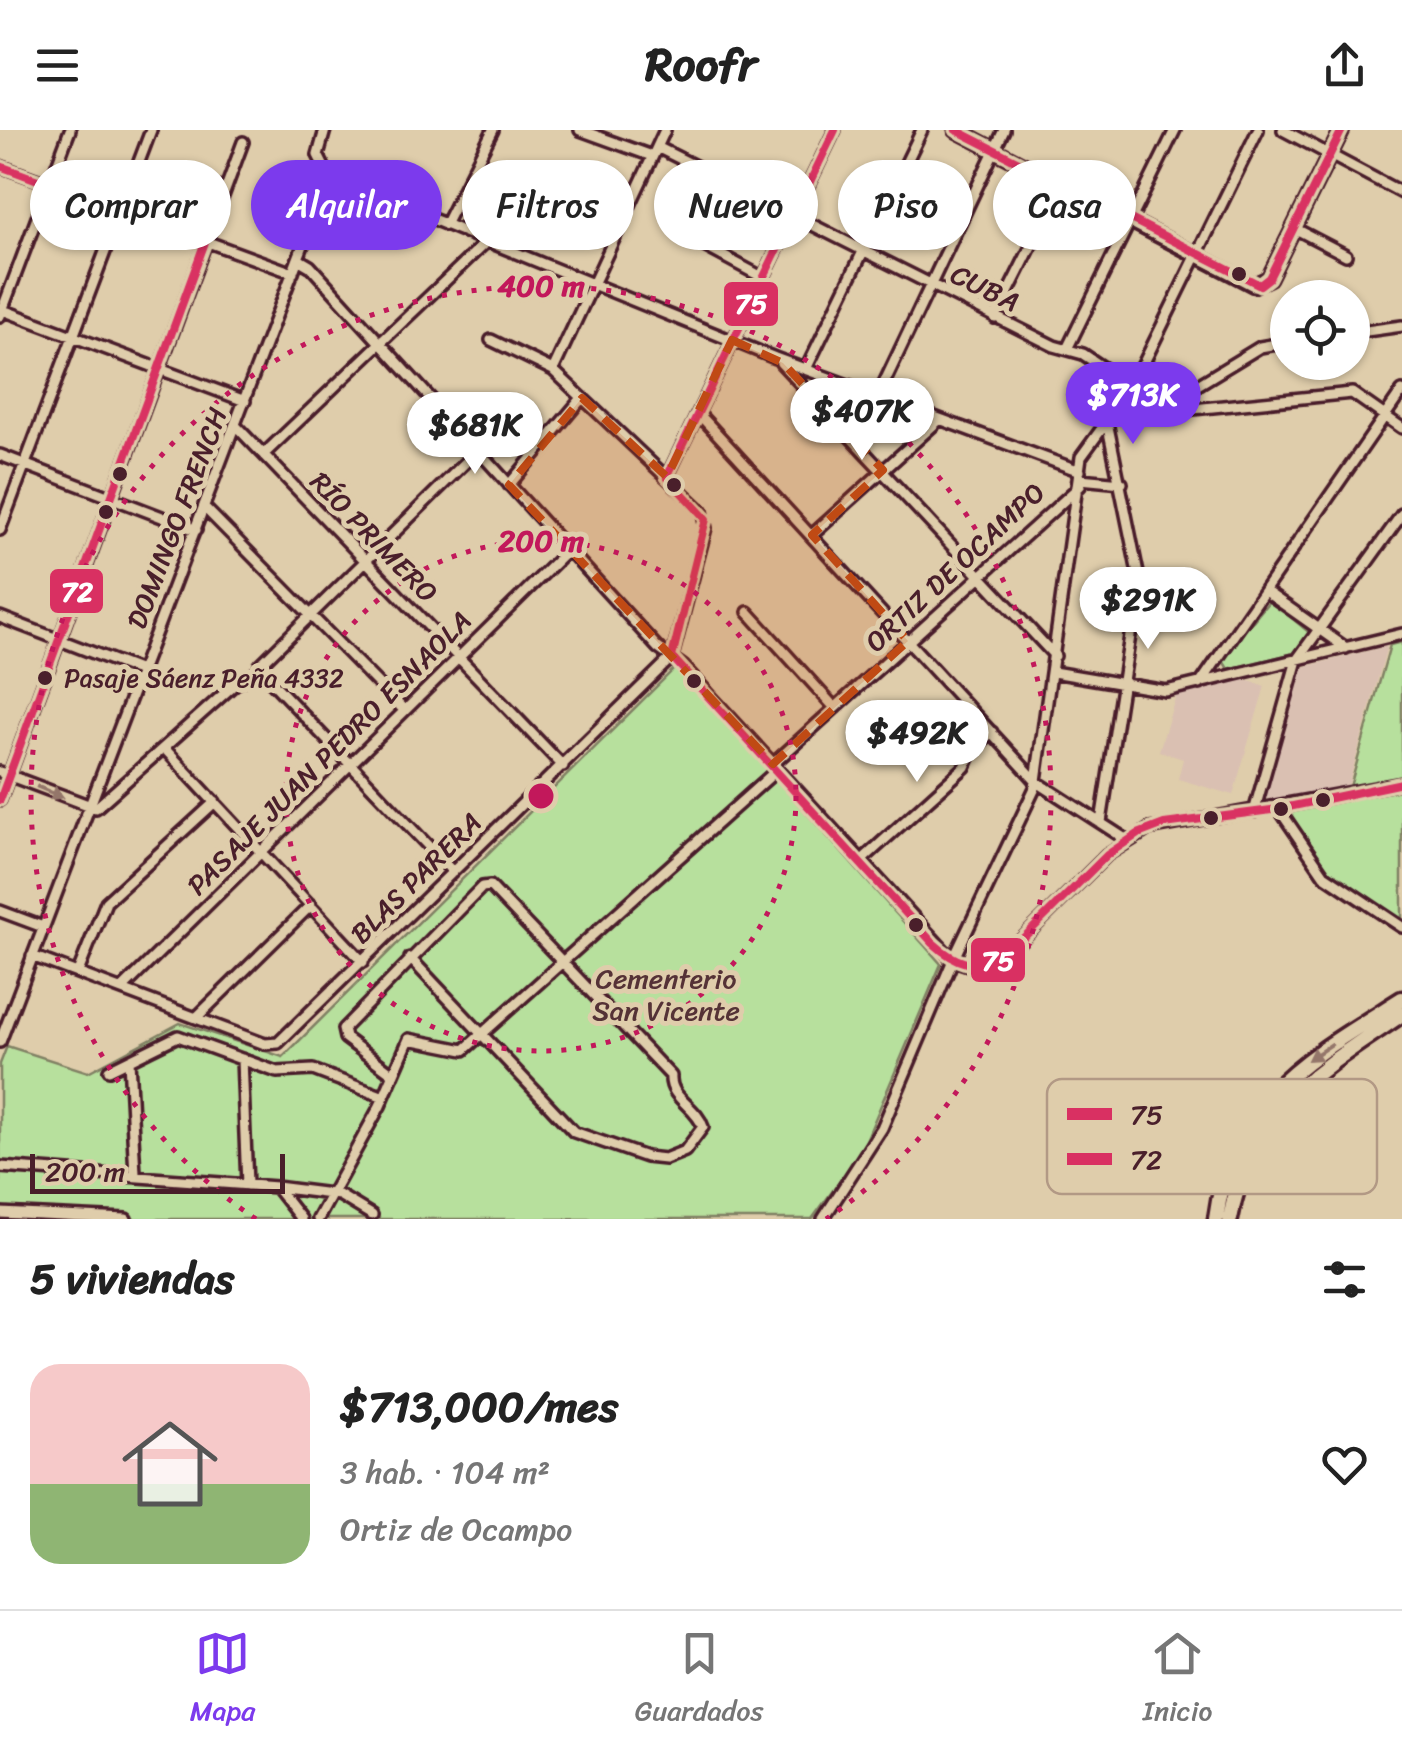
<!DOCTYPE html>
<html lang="es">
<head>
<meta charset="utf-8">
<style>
  :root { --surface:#fff; --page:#f2f2f2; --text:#222; --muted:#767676; --line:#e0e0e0; --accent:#7c3aed }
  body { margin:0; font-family:Sriracha,sans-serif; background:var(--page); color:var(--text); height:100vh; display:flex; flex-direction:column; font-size:38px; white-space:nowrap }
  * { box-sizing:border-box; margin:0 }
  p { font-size:32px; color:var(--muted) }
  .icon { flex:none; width:55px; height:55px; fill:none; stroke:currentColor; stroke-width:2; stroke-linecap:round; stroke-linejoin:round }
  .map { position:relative; height:1089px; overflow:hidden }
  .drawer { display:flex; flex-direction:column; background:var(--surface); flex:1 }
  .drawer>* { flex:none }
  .top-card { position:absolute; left:30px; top:30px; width:1342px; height:90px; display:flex; gap:20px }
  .fabs { position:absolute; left:1270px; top:150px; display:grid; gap:20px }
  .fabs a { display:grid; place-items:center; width:100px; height:100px; border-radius:50%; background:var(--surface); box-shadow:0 2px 8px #0004; font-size:50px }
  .scale { position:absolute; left:30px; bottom:25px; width:255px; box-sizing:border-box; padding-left:10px; border:5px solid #4a1f2b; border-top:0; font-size:28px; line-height:35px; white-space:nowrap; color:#4a1f2b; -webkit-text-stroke:8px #dfcdab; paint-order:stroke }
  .price { position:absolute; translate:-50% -85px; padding:0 22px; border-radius:35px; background:#fff; color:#222; font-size:32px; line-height:65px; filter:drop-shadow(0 2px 5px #0008) }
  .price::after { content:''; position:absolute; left:50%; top:60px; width:30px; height:22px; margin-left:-15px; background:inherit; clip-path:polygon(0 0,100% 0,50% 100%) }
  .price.active { background:var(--accent); color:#fff }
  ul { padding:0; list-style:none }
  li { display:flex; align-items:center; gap:30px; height:250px; padding:0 30px }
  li+li { border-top:2px solid var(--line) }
  li span { display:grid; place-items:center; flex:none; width:280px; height:200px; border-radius:30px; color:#555 }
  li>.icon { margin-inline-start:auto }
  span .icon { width:120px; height:120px; fill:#fffc; stroke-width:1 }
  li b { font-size:42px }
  h2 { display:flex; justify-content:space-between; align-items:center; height:120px; padding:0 30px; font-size:42px }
  .pill { padding:0 35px; border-radius:45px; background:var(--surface); box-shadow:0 2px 8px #0004; font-size:35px; line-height:90px }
  .pill.active { background:var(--accent); color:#fff }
  header { display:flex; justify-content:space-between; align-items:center; height:130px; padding:0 30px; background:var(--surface); font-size:45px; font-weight:700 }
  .tabs { display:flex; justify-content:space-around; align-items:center; height:140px; border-top:2px solid var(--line); background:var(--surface); font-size:28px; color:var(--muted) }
  .tabs a { display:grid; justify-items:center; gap:5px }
  .tabs .active { color:var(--accent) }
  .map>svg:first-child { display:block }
  .built { fill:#dac0b2 }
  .green { fill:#b7e09d; stroke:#808064; stroke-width:2.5 }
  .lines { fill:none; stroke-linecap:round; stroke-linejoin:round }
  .minor-casing { stroke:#4a1f2b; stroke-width:16 }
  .tertiary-casing { stroke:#4a1f2b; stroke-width:19 }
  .primary-casing { stroke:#4a1f2b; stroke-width:21 }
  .minor { stroke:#dfcdab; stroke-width:9 }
  .tertiary { stroke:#dfcdab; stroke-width:11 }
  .primary { stroke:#dfcdab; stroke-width:14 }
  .bus-1-casing { stroke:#dfcdab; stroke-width:15 }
  .bus-2-casing { stroke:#dfcdab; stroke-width:15 }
  .bus-1 { stroke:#d93062; stroke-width:8 }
  .bus-2 { stroke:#d93062; stroke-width:8 }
  .oneway { fill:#94766b }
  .marked { fill:#c04a14; fill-opacity:0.2; stroke:#c04a14; stroke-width:8; stroke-dasharray:20 12; stroke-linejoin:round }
  .ring { fill:none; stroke:#c2185b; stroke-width:5; stroke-dasharray:5 10 }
  .bus-dot { fill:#4a1f2b; stroke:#dfcdab; stroke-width:4 }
  .labels { text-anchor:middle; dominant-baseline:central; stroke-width:10; stroke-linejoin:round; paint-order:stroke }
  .bus-label { font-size:26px; fill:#4a1f2b; stroke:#dfcdab; text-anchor:start }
  .street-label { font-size:28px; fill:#4a1f2b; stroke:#dfcdab }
  .park-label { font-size:28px; fill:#553236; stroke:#dfcdab }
  .key { fill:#dfcdab; stroke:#b29985; stroke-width:2.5 }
  .key-label { font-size:28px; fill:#4a1f2b }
  .centre { fill:#c2185b; stroke:#dfcdab; stroke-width:5 }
  .ring-label { font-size:30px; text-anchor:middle; font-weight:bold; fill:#c2185b; stroke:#dfcdab; stroke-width:10; stroke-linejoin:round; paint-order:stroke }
  .line-badge { stroke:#dfcdab; stroke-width:4 }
  .badge-label { font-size:28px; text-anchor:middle; font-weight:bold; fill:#fff }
</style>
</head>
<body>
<header><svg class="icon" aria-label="menu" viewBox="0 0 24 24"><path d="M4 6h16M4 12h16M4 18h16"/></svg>Roofr<svg class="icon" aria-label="share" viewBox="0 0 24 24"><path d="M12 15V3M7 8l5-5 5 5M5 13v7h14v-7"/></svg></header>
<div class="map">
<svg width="1402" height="1089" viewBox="0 0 1402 1089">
  <rect width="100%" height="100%" fill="#dfcdab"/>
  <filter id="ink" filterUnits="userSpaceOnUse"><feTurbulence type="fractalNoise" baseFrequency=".01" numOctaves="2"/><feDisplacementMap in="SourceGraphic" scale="20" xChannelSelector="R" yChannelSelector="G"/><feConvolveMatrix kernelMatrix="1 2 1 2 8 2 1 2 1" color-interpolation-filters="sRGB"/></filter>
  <g filter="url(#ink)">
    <!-- built -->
    <path class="built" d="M1387,516l-39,141 -77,14 -7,-4 39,-130z
      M1239,548l26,8 -32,109 -55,-16 5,-20 -24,-8 17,-56z"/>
    <!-- green -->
    <path class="green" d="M1270,470l41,34 -12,18 -71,17 -6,-10z
      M1402,512v279l-78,-54 -39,-53 61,-13 44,-156z
      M676,537l265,297 -80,188 -49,67h-812v-155l7,-18 81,26 92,-49 103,34z"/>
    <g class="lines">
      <defs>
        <path id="minor" d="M325,0l-7,25 11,22 446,181 305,113
          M580,0l72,26
          M1283,0l119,63
          M657,17l397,199 29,8 49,33
          M0,36l293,107
          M445,95l48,-95
          M1294,98l52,27
          M693,110l69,37
          M298,129l12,7 348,382 25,18 270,294 24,8 26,-10 104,-103 42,-26 253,-46
          M0,179l245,92
          M0,186l70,-186
          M995,188l67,-133
          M1352,203l50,-7
          M1067,219l108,-219
          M781,233l274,293
          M807,237l115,-237
          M553,240l112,-240
          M1128,264l25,19
          M878,266l126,-266
          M1155,281l105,-64 28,-5
          M698,283l339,369 90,58
          M1153,283l199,-20 50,35
          M236,296l327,340
          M264,324l223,-213
          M0,325l196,75
          M667,347l168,-347
          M1080,349l42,4
          M509,355l73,-87
          M205,378l199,202
          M0,400l151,-400
          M812,405l127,-115
          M1265,461l81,57
          M748,482l87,96
          M0,487l143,55
          M260,535l217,-214
          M1053,542l113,19 236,-57
          M1200,554l202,-293
          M164,618l199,214
          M773,634l307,-278
          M0,642l96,36 139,-124 20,-11 14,6 184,193
          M0,670l243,-658
          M1279,679l45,66 78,52
          M1254,682l43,-152 105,-146
          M1101,692l38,-244 -32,-156
          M861,731l104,-94 8,-18 19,-17
          M0,781l43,16
          M32,826l233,88 13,-1 394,-386 34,-129 -4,-17 -149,-141 -62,-30
          M78,842l28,-70 109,-100
          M122,859l447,-440
          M197,887l114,-112
          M0,912l329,-865
          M242,929l5,126
          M129,930l6,114
          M109,940l69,-34 99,36 36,-2 71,27
          M393,944l-48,-36 -2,-9 139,-142 8,-1 181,190c-2,22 26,31 32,51l-18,24 -20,8 -19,-2 -72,-25 -164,-174
          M0,1037l276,20 25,32
          M276,1057l63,8 33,20
          M0,1083l126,6
          M318,1089l62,-113 29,-67 55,11 314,-281
          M823,1089l59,-91 71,-168 82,-172 46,-331 51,-70 126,-257"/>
        <path id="tertiary" d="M956,0l298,155 15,-7 73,-148"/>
        <path id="primary" d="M1216,1089c16,-122 91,-160 186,-220
          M1230,1089c20,-110 85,-146 172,-205"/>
      </defs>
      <!-- minor casing -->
      <use href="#minor" class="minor-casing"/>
      <!-- tertiary casing -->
      <use href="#tertiary" class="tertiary-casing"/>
      <!-- primary casing -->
      <use href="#primary" class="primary-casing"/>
      <!-- minor -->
      <use href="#minor" class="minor"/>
      <!-- tertiary -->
      <use href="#tertiary" class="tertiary"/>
      <!-- primary -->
      <use href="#primary" class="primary"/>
      <defs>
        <path id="bus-1" d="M956,0l304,155
          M1260,155l9,-7 73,-148
          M667,347l168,-347
          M667,347l39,42 -34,138
          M672,527l261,286c22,20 42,28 70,15l104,-103 31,-21 26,-10 115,-15 123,-26"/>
        <path id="bus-2" d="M0,36l205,76
          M0,670l205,-558"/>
      </defs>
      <!-- bus-1 casing -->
      <use href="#bus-1" class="bus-1-casing"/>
      <!-- bus-2 casing -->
      <use href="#bus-2" class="bus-2-casing"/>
      <!-- bus-1 -->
      <use href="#bus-1" class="bus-1"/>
      <!-- bus-2 -->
      <use href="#bus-2" class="bus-2"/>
    </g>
    <!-- one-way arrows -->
    <defs><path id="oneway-solid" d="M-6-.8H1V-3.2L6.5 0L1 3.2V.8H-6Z" transform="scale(2.5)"/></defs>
    <g class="oneway">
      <use href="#oneway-solid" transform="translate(50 662) rotate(23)"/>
      <use href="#oneway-solid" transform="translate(1320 922) rotate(146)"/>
    </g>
  </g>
  <!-- marked area -->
  <path class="marked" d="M732,210l51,23 100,107 -71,65 96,106 -135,123 -264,-279 73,-87 85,79z"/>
  <!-- distance rings -->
  <g class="ring">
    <circle cx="541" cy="666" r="255"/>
    <path d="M256 1089A510 510 0 1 1 826 1089"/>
  </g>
  <!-- markers -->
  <g class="bus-dot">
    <circle cx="1239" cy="144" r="9"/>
    <circle cx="120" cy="344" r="9"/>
    <circle cx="674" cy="355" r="9"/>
    <circle cx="106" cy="382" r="9"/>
    <circle cx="45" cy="548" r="9"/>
    <circle cx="694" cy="551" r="9"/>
    <circle cx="1323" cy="670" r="9"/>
    <circle cx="1281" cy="679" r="9"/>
    <circle cx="1211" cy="688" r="9"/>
    <circle cx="916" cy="795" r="9"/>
  </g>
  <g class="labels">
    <!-- bus labels -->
    <g class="bus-label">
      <text x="64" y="548">Pasaje Sáenz Peña 4332</text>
    </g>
    <!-- street labels -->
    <g class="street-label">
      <text transform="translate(985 158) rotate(26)">CUBA</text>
      <text transform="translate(177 388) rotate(-69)">DOMINGO FRENCH</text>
      <text transform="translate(374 407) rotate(46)">RÍO PRIMERO</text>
      <text transform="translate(955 437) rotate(-43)">ORTIZ DE OCAMPO</text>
      <text transform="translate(329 623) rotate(-45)">PASAJE JUAN PEDRO ESNAOLA</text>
      <text transform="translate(416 748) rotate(-45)">BLAS PARERA</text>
    </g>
    <!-- park labels -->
    <g class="park-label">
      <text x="666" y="848">Cementerio<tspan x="666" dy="32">San Vicente</tspan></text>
    </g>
  </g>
  <!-- legend -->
  <rect x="1047" y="949" width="330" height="115" rx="15" class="key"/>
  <rect x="1067" y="978" width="45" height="12" fill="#d93062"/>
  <rect x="1067" y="1023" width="45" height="12" fill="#d93062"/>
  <g class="key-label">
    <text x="1130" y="994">75</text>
    <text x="1130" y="1039">72</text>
  </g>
  <circle cx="541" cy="666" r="15" class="centre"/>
  <g class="ring-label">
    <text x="541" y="166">400 m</text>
    <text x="541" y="421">200 m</text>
  </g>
  <g class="line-badge">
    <rect x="722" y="150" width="58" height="48" rx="10" fill="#d93062"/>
    <rect x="48" y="437" width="57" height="48" rx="10" fill="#d93062"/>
    <rect x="969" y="806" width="58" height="48" rx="10" fill="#d93062"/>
  </g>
  <g class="badge-label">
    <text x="751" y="183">75</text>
    <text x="77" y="471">72</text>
    <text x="998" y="840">75</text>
  </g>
</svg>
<div class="fabs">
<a><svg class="icon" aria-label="locate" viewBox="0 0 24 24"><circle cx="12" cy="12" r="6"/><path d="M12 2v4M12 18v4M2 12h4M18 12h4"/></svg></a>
</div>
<div class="scale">200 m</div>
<b class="price active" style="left:1133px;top:317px">$713K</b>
<b class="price" style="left:862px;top:333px">$407K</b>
<b class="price" style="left:475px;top:347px">$681K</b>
<b class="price" style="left:1148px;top:522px">$291K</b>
<b class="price" style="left:917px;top:655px">$492K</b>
<div class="top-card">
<a class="pill">Comprar</a>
<a class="pill active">Alquilar</a>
<a class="pill">Filtros</a>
<a class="pill">Nuevo</a>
<a class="pill">Piso</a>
<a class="pill">Casa</a>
</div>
</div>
<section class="drawer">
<h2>5 viviendas<svg class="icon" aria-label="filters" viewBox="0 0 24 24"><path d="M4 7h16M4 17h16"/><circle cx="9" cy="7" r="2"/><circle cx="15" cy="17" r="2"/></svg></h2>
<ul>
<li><span style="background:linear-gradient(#f6c9c9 60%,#8fb573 0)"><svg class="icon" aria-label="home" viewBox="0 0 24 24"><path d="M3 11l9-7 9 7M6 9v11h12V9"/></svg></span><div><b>$713,000/mes</b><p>3 hab. · 104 m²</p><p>Ortiz de Ocampo</p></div><svg class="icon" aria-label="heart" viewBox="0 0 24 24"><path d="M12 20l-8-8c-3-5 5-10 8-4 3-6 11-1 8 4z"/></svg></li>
</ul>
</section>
<nav class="tabs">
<a class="active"><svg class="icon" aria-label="map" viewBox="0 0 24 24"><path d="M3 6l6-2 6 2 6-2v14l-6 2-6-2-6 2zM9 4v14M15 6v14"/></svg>Mapa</a>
<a><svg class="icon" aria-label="saved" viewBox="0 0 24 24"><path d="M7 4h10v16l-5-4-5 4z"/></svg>Guardados</a>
<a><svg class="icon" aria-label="home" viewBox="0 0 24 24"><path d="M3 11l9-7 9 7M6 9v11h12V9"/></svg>Inicio</a>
</nav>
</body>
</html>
